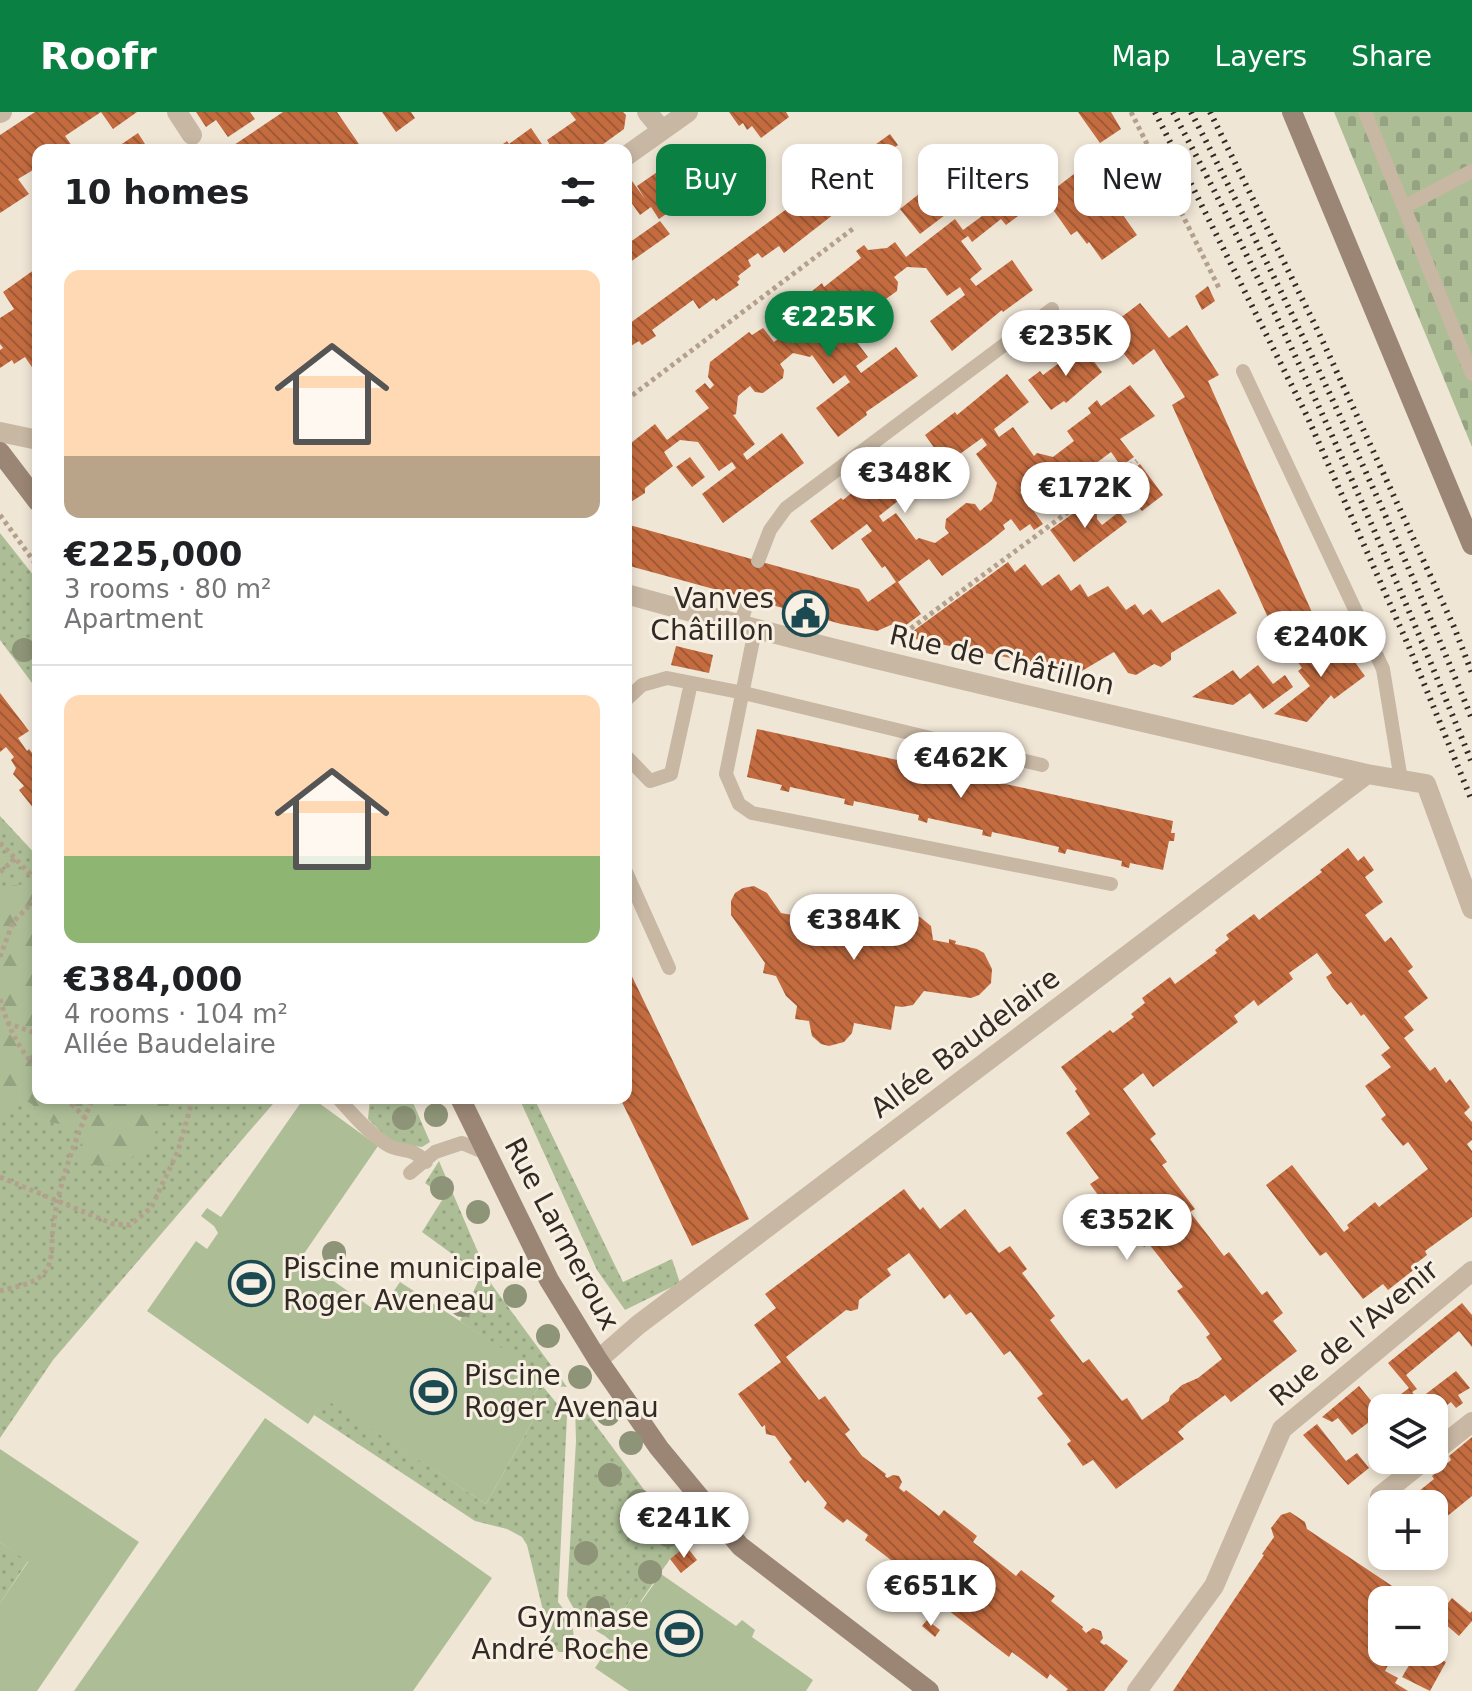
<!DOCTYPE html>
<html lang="en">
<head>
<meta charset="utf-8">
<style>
  :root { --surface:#fff; --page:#f6f6f6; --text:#202124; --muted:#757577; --line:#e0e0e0; --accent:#0b8043 }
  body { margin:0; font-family:"DejaVu Sans",sans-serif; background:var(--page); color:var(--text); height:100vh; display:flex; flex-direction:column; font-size:30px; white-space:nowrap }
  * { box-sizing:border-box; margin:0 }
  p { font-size:26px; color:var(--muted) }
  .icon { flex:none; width:44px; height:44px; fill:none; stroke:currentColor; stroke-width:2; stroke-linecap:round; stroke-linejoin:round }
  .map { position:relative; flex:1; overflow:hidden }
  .drawer { position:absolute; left:32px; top:32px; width:600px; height:960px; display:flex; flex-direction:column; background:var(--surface); border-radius:16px; box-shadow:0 4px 12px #0003 }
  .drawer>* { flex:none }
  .hud { position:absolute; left:656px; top:32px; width:696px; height:72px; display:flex; gap:16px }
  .fabs { position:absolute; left:1368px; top:1282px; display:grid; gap:16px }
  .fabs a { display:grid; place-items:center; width:80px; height:80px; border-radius:16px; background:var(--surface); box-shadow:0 4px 12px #0003; font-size:40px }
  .price { position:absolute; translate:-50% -68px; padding:0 18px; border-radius:28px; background:#fff; color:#222; font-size:26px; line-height:52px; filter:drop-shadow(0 2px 4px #0008) }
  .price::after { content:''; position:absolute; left:50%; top:48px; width:24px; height:18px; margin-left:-12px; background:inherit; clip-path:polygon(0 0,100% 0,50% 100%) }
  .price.on { background:var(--accent); color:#fff }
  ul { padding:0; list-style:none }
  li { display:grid; align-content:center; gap:16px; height:424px; padding:0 32px }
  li+li { border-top:2px solid var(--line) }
  li span { display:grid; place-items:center; height:248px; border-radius:16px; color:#555 }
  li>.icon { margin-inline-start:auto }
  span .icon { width:144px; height:144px; fill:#fffc; stroke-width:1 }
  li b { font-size:34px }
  h2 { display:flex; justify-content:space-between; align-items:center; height:96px; padding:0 32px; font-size:34px }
  .tag { padding:0 28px; border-radius:16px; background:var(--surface); box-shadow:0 4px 12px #0003; font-size:28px; line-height:72px }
  .tag.on { background:var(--accent); color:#fff }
  header { display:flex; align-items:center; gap:48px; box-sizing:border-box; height:112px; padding:0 40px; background:var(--accent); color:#fff }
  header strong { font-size:38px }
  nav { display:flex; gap:44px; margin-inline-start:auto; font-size:28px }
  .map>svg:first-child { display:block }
  .green { fill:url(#green-dots) }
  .forest { fill:url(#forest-firs) }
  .cemetery { fill:url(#cemetery-stones) }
  .pitch { fill:#adbe97 }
  .building { fill:url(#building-back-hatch) }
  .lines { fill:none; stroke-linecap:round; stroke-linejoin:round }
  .path { stroke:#b3a18d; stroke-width:5; stroke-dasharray:4 4; stroke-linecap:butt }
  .lane { stroke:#c7b7a3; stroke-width:14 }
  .street { stroke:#c7b7a3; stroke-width:20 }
  .secondary { stroke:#9b8675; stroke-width:20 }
  .rail { stroke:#322a25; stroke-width:6; stroke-dasharray:2 6; stroke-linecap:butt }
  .tree { fill:#8e9477 }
  .labels { text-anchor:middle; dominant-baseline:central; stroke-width:6; stroke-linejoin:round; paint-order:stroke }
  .poi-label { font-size:28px; fill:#322a25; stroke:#f8f0e2; text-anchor:end }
  .street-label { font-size:28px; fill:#322a25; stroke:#f8f0e2 }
</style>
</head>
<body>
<header>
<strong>Roofr</strong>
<nav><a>Map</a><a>Layers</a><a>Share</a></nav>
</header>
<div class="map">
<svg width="1472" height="1579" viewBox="0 0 1472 1579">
  <defs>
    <pattern id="green-dots" width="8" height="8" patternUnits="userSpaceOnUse" patternTransform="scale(2)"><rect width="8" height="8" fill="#adbe97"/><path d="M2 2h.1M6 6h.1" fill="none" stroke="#95a382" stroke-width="1.8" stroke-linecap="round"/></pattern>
    <pattern id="forest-firs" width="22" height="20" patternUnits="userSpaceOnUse" patternTransform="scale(2)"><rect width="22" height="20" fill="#adbe97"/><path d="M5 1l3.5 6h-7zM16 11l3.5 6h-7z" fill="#95a382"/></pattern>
    <pattern id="cemetery-stones" width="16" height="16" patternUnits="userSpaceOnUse" patternTransform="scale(2)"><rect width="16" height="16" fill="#adbe97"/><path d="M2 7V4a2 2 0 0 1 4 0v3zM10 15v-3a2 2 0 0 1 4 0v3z" fill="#95a382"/></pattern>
    <pattern id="building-back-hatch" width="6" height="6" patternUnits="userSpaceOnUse" patternTransform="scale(2)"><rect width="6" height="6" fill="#c46c40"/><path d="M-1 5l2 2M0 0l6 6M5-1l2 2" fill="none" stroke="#a05935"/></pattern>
  </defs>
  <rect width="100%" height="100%" fill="#f0e6d6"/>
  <!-- green -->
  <path class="green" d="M0,421l38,48v110l-38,-51z
    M0,704l38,41v241h240l-225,262 -53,78z
    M370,986h41l19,44 -8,5 -30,-4 -24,-24z
    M519,986h15l89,184 49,-23 8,24 -55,27 -28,-40z
    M439,1049l53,124 75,102 -10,-1 -97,-65 21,-46 -59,-43 22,-35 -19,-14z
    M541,1272l26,32 -9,186c12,15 18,26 15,45l-7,5h-7l-8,-9 -24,-98 -5,-8 -15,-8 -32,-8 -161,-106 11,-17 161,106 54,-96 -11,-7z
    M578,1289l108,145 -16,13 -30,43 -8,-4 -27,38c-19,-11 -29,-21 -38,-40l9,-155 -1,-35z
    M0,1430l28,19 -28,42z"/>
  <!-- forest -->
  <path class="forest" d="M28,772l10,10v204h134c-7,14 -14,32 -24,45 -18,22 -48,31 -72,14l10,-27 -45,-10 -8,-15 -10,-6 -14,5 -9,20v-237z"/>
  <!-- cemetery -->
  <path class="cemetery" d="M1334,0h138v335z"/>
  <!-- pitch -->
  <path class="pitch" d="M304,986h8l66,48 -77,112 78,55 21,-31 146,95 -17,24 11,7 -54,96 -161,-105 -17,25 -161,-113 49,-70 11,8 11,-16 -4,-7 -13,-10 6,-8 14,9z
    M265,1306l227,160 -79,113h-339z
    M0,1337l139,93 -102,149h-37v-88l28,-41 -28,-20z
    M661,1462l75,52 6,-6 13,10 -3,7 61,43 -7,11h-177l-34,-23 17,-26 -7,-6 28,-39 8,5z"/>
  <!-- building -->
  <path class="building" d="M35,0h66l-36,24 10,14h-37v17l-20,12 11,15 -29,19v-78z
    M101,0h36l-24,17z
    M196,0h54l5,7 -27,18 -12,-17 -10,7z
    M283,0h54l26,38h-96l-2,-4 -6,4h-21l-4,-5z
    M382,0h29l4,6 -19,14z
    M570,0h53l3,3 -2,14 -29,21h-42l-6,-10 29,-20z
    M729,0h57l3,5 -28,21 -9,-12 -5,4 -4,-7 -4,3z
    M1078,0h33l10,17 -21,14z
    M531,16l15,22h-51l12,-9 2,3z
    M138,21l7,11 -4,2 2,4h-30z
    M890,22l8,11 -18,12 -8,-10z
    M862,42l17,25 -95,74 -5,-7 -17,12 -4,-5 -10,7 3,6 -13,10 2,3 -3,3 2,3 -23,16 -2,-3 -15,11 -6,-9 -41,30 4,6 -14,9 -3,-4 -13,8v-23z
    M676,47l22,33 -39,27 -8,-12 -11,8 -14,-20v-10l6,-4 13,18 -8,-13z
    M1087,52l50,71 -35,25 -13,-18 -2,2 -10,-13 -6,4 -27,-38z
    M1036,72l9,12 -39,29 -5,-6 -29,23 -4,-6 -7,5 21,28 -12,10 6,7 36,-26 21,30 -30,22 -1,-2 -50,41 -22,-30 35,-26 -5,-8 -13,9 -21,-28 -19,-1 -13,10 4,5 -1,9 -21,15 -8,-1 -4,-5 -13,8 -2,19 -2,2 21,28 -12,9 5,7 35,-26 22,29 -52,36 1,3 -29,22 -22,-29 34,-26 -5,-7 -12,9 -21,-29 -2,2 -17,-4 -13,11 4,6 -1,8 -20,15 -8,-1 -5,-6 -12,10 -2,18 -3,1 22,29 -12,10 4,6 35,-27 22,30 -81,60 -21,-29 34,-26 -4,-6 -13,9 -21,-29 -18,-2 -16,12 9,14 -28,22v5l-19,12v-58l29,-23 12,16 42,-32 -14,-17 10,-8 5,6 4,-4 -6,-8 2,-15 39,-30 3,3 11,-7 11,14 10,-8 -13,-19 9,-7 5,5 37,-30 2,4 37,-29 -5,-7 8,-6 4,5 9,-1 10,-1 8,-6 11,15 49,-38 8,11 30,-22 3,5z
    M929,74l20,26 -29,22 -20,-25z
    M660,109l10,13 -44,31v-20z
    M38,155v109l-13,-19 -11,7 -2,-4 -12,8v-18l3,-2 -3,-4v-26l14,-9 -11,-17z
    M1208,174l7,15 -13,9 -7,-14z
    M1140,191l29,35 18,-13 32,50 -11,6 107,238 -36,23 -107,-237 13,-8 -31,-48 -21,16 -24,-30 3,-2 -5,-5z
    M1079,230l23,30 -36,31 -2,-2 -13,9 -23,-30 12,-9 3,4 27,-20 -2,-4z
    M1007,262l22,28 -35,27 5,8 14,-10 21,29 3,-3 16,4 21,-16 -7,-10 24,-18 -3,-5 9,-8 4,6 29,-21 25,31 -35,23 14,18 -13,9 -10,-14 -40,30 -13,-18 -38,28 23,32 -9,6 -4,-6 -10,7 -9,-12 -8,6 2,4 -16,13 -47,34 -13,-17 -31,23 23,32 -23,17 -5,-7 -16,7 -36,-7 -215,-59v-41l233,65 9,13 28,-20 -11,-16 -3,2 -21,-29 11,-8 -5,-7 -35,26 -22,-29 31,-23 2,2 49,-40 21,29 -34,27 4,6 13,-9 20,27 3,-2 16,5 14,-10 -4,-5 1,-9 20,-16 9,1 5,7 12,-10 5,-18 -21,-29 11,-9 -5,-7 -36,26 -21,-29 30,-23 2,3z
    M690,345l15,20 -13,10 -16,-20z
    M1140,352l23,31 -21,16 -5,-6 7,-5 -11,-15 -20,15 -7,-11z
    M1096,385l1,22 5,6 17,-13 8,10 -53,40 -24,-32z
    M1008,450l7,10 10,-8 17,22 17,-12 12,17 9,-7 8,13 20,-11 18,24 9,-6 8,11 8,-6 11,14 57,-34 18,24 -66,40v7l-10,7 -7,-3 -18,11 -8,-2 -14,-21 -34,20 -175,-35z
    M1310,526l12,16 17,-13 26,35 -31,23 -3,-4 -24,27 -33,-8 36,-28 -12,-15 4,-3 -11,-16z
    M676,534l37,9 -4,18 -38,-8z
    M1258,553l15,19 12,-9 8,12 -30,22 -13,-16 -17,12 -41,-8 41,-27 7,9z
    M0,581l29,38 -11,7 9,13 2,-2 7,9 2,-2v58l-19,-24 5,-4 -11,-12 3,-6 -5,-8 3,-3 -8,-10 -6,5z
    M757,617l416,92 -2,12h4l-1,8h-5l-6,29 -33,-7 -1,5 -8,-2 1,-5 -55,-12 -2,5 -7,-2 1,-5 -67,-15 -1,5 -9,-2 1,-5 -55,-12 -1,5 -9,-3 1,-5 -65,-14 -1,5 -9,-2 1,-5 -55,-12 -1,5 -9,-2 2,-5 -35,-8z
    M1348,736l10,13 6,-5 10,14 -9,7 18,25 -18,13 20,27 6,-5 22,30 -5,4 20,27 -24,19 10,13 -10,8 26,33 5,-4 11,16 4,-4 20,28 -6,6 8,9v18l-5,4 5,7v66l-47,34 2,4 -13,10 2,3 -28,22 -5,-6 -20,15 -37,-47 -6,4 -54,-71 26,-20 52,67 5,-4 -2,-3 28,-23 4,5 49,-38 -20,-27 -5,4 -22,-27 5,-4 -21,-29 26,-19 -10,-12 9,-7 -26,-34 -3,2 -10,-14 -4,3 -15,-18 -6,-10 6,-4 -15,-20 -28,20 4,6 -35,27 -4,-6 -20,16 4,6 -85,65 -10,-14 -20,16 33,45 -6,5 17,23 -5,3 33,44 -5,3 34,44 5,-4 33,43 5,-4 16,22 -10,8 24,30 -66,51 -6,-7 -38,29 -9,8 6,7 -68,50 -23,-29 -10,6 -16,-22 4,-3 -34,-43 6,-4 -33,-43 -6,4 -33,-43 -5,3 -16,-21 -6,5 -35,-46 -22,16 4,6 -32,25 -1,9 -7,2 -5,-1 -60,47 33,43 6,-4 25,34 -5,4 17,22 24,18 -1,2 2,2 6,-3 6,1 3,6 -3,6 5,4 2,-2 33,26 5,-6 33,26 -4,6 33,26 10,8 5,-6 34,26 -4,5 32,26 -1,2 4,4 7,-5 8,3 2,7 -3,4 4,3 2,-1 22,17 -24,30h-38l2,-2 -18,-15 -3,5 -35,-27 -3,5 -112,-86 3,-4 -35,-27 3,-5 -21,-16 -4,4 -19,-15 3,-5 -19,-23 -3,3 -16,-21 3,-3 -17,-23 -9,-2 -1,-9 -3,2 -24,-33 43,-32 -27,-37 22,-17 -11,-14 139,-105 16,21 3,-3 17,22 25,-20 34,44 11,-7 17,23 -5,4 33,43 -5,4 33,43 6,-4 33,42 5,-3 15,22 27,-19 1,-5 12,-11 16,-7 24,-19 -16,-22 4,-3 -33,-43 6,-4 -34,-43 -5,3 -33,-42 -4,2 -17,-23 9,-6 -33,-45 24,-19 -15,-23 2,-2 -16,-22 49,-37 3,3 21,-16 -3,-3 14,-11 -3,-5 28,-21 5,7 42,-31 -2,-3 14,-11 -3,-4 28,-21 5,6 63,-48 -2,-2z
    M754,774l13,7 14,20 11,2 6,-10 13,-7 10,2 9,7 12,-9 9,13 17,-3 12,8 12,-9 9,12 11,-3 8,1 11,9 2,14 16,3v-4l7,2 -1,3 22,5 7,4 8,16 -1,14 -12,12 -8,3 -47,-7 -11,14 -11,2 -7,-1 -4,24 -37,-7 -2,10 -8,9 -15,4 -8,-2 -9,-8 -3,-15 -14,-2 2,-13 -11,-10 -10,-20 -13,-3 2,-10 -34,-48v-14l4,-8 8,-5z
    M626,852l123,255 -57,27 -72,-148h6z
    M1462,1191l10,12v32l-13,-16 -53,44 11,14 -5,3 6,8 38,-29 14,17 -12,7 5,8 -7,5 -5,-6 -17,13v-7h-51l26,-20 -21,-25z
    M1359,1274l22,27 -29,22 -14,-17 -6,4 -10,-5z
    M1317,1312l29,37 11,-8 12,15 -21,17 -45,-50z
    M1472,1325v59l-38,31v-23h-31l31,-25 -2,-3 19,-16 -2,-4z
    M1380,1387l2,5v19l-13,-14z
    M1290,1400l15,10 2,7 106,71h-31v52h13l-10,19 13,7 -3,5 13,8h-235l91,-136 -2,-1 12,-17 -3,-9 10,-13z
    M686,1434l11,14 -16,13 -11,-14z
    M1452,1486l18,15 2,-2v10l-13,15 -22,-19z
    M927,1508l13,10 -5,7 -13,-11z
    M1417,1540h12l17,10 -16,29 -28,-14z"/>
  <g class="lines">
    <!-- path -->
    <path class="path" d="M1131,0l88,176
      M626,288l228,-172
      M0,403l38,52
      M898,526l239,-177
      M0,731l38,39
      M0,760l15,-13
      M0,845l13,-35 25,-25
      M0,887c8,28 18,49 38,71
      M7,911l31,11
      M66,986l19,20
      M0,1065l113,47 17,1 21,-17 27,-57 15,-53
      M0,1179c14,-4 36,-7 45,-19 9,-12 6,-29 8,-43 5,-46 22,-88 40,-131"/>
    <!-- lane -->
    <path class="lane" d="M1365,0l107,262
      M1404,95l68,-36
      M1243,259l140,298 18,111
      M758,449l12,-31 16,-22 266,-199
      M740,514l8,-27
      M755,518l-29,144 13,30 13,9 359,71
      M626,588l16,-15 25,-7 77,15 298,72
      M626,644l24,25 21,-7 20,-91
      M626,760l43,96
      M338,986c14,16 30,34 48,46 15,10 24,1 40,18
      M410,1061l25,-21 27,-9 24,10"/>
    <!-- street -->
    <path class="street" d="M177,0l15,23
      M647,0l15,18
      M0,1l2,-1
      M626,44l62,-44
      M0,320l38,8
      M626,482c245,68 494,122 741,180l59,10 46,125
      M598,1248l40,-35 729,-551
      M1434,1340l38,-30
      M1380,1384l45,-36
      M1137,1579l77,-105 68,-157 190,-158"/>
    <!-- secondary -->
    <path class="secondary" d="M1292,0l180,433
      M0,340l38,50
      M460,986l89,182 49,80 61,88 81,98 189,145"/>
    <!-- rail -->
    <path class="rail" d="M1155,0l152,304 102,231 63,154
      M1173,0c113,211 209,430 299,651
      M1191,0c102,198 197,400 281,607
      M1210,0l108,219 136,296 18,46"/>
  </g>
  <!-- trees -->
  <g class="tree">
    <circle cx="24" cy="538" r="12"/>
    <circle cx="436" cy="1003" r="12"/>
    <circle cx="404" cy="1006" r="12"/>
    <circle cx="442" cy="1076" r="12"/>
    <circle cx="478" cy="1100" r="12"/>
    <circle cx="334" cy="1141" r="12"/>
    <circle cx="515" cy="1184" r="12"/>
    <circle cx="462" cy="1193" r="12"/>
    <circle cx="548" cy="1224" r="12"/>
    <circle cx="580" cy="1265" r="12"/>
    <circle cx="608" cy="1302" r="12"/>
    <circle cx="631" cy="1331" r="12"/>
    <circle cx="610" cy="1363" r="12"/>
    <circle cx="639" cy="1389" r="12"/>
    <circle cx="668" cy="1423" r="12"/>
    <circle cx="586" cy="1441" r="12"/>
    <circle cx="650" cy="1460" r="12"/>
    <circle cx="598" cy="1496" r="12"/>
  </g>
  <!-- icons -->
  <defs>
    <symbol id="civic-ring" viewBox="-11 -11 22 22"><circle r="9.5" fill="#f8f0e2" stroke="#1c4a53" stroke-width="1.5"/><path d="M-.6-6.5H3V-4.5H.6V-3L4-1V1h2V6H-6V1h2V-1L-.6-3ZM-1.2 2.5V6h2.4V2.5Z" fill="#1c4a53"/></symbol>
    <symbol id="stadium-ring" viewBox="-11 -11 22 22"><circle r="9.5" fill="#f8f0e2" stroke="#1c4a53" stroke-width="1.5"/><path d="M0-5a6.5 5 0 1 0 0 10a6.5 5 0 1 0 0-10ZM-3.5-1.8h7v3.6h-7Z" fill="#1c4a53"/></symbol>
  </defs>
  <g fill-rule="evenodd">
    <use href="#civic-ring" x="780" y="476" width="51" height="51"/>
    <use href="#stadium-ring" x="226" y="1146" width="51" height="51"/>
    <use href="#stadium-ring" x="408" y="1254" width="51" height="51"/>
    <use href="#stadium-ring" x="654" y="1496" width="51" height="51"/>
  </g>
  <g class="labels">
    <!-- poi labels -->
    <g class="poi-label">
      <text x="774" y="486">Vanves<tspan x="774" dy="32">Châtillon</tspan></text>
      <text x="283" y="1156" text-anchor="start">Piscine municipale<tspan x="283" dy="32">Roger Aveneau</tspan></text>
      <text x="464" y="1263" text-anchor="start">Piscine<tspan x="464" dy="32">Roger Avenau</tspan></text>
      <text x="649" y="1505">Gymnase<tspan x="649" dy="32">André Roche</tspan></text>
    </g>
    <!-- street labels -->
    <g class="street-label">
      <text transform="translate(1002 548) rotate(13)">Rue de Châtillon</text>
      <text transform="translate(965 931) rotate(-37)">Allée Baudelaire</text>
      <text transform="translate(562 1122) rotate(62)">Rue Larmeroux</text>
      <text transform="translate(1354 1221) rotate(-40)">Rue de l'Avenir</text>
    </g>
  </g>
</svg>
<div class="fabs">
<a><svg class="icon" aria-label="layers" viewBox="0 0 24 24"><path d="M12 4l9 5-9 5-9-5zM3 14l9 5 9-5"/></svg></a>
<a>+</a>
<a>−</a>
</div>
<b class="price on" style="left:829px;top:247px">€225K</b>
<b class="price" style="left:1066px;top:266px">€235K</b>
<b class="price" style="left:905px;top:403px">€348K</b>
<b class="price" style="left:1085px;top:418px">€172K</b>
<b class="price" style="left:1321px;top:567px">€240K</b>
<b class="price" style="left:961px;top:688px">€462K</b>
<b class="price" style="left:854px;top:850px">€384K</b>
<b class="price" style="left:1127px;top:1150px">€352K</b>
<b class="price" style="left:684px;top:1448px">€241K</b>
<b class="price" style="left:931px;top:1516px">€651K</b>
<div class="hud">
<a class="tag on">Buy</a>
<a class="tag">Rent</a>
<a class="tag">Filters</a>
<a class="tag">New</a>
</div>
<section class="drawer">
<h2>10 homes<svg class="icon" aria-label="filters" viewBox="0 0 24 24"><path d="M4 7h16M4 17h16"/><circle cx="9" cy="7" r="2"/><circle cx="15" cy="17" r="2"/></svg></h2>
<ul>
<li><span style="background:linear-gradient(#ffd9b3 75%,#b9a48a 0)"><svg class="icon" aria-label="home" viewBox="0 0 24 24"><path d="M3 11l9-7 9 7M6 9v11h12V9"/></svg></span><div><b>€225,000</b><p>3 rooms · 80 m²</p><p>Apartment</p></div></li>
<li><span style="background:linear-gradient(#ffd9b3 65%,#8fb573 0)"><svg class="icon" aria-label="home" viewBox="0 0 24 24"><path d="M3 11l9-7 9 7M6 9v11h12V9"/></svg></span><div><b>€384,000</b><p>4 rooms · 104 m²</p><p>Allée Baudelaire</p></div></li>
</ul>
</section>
</div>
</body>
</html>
